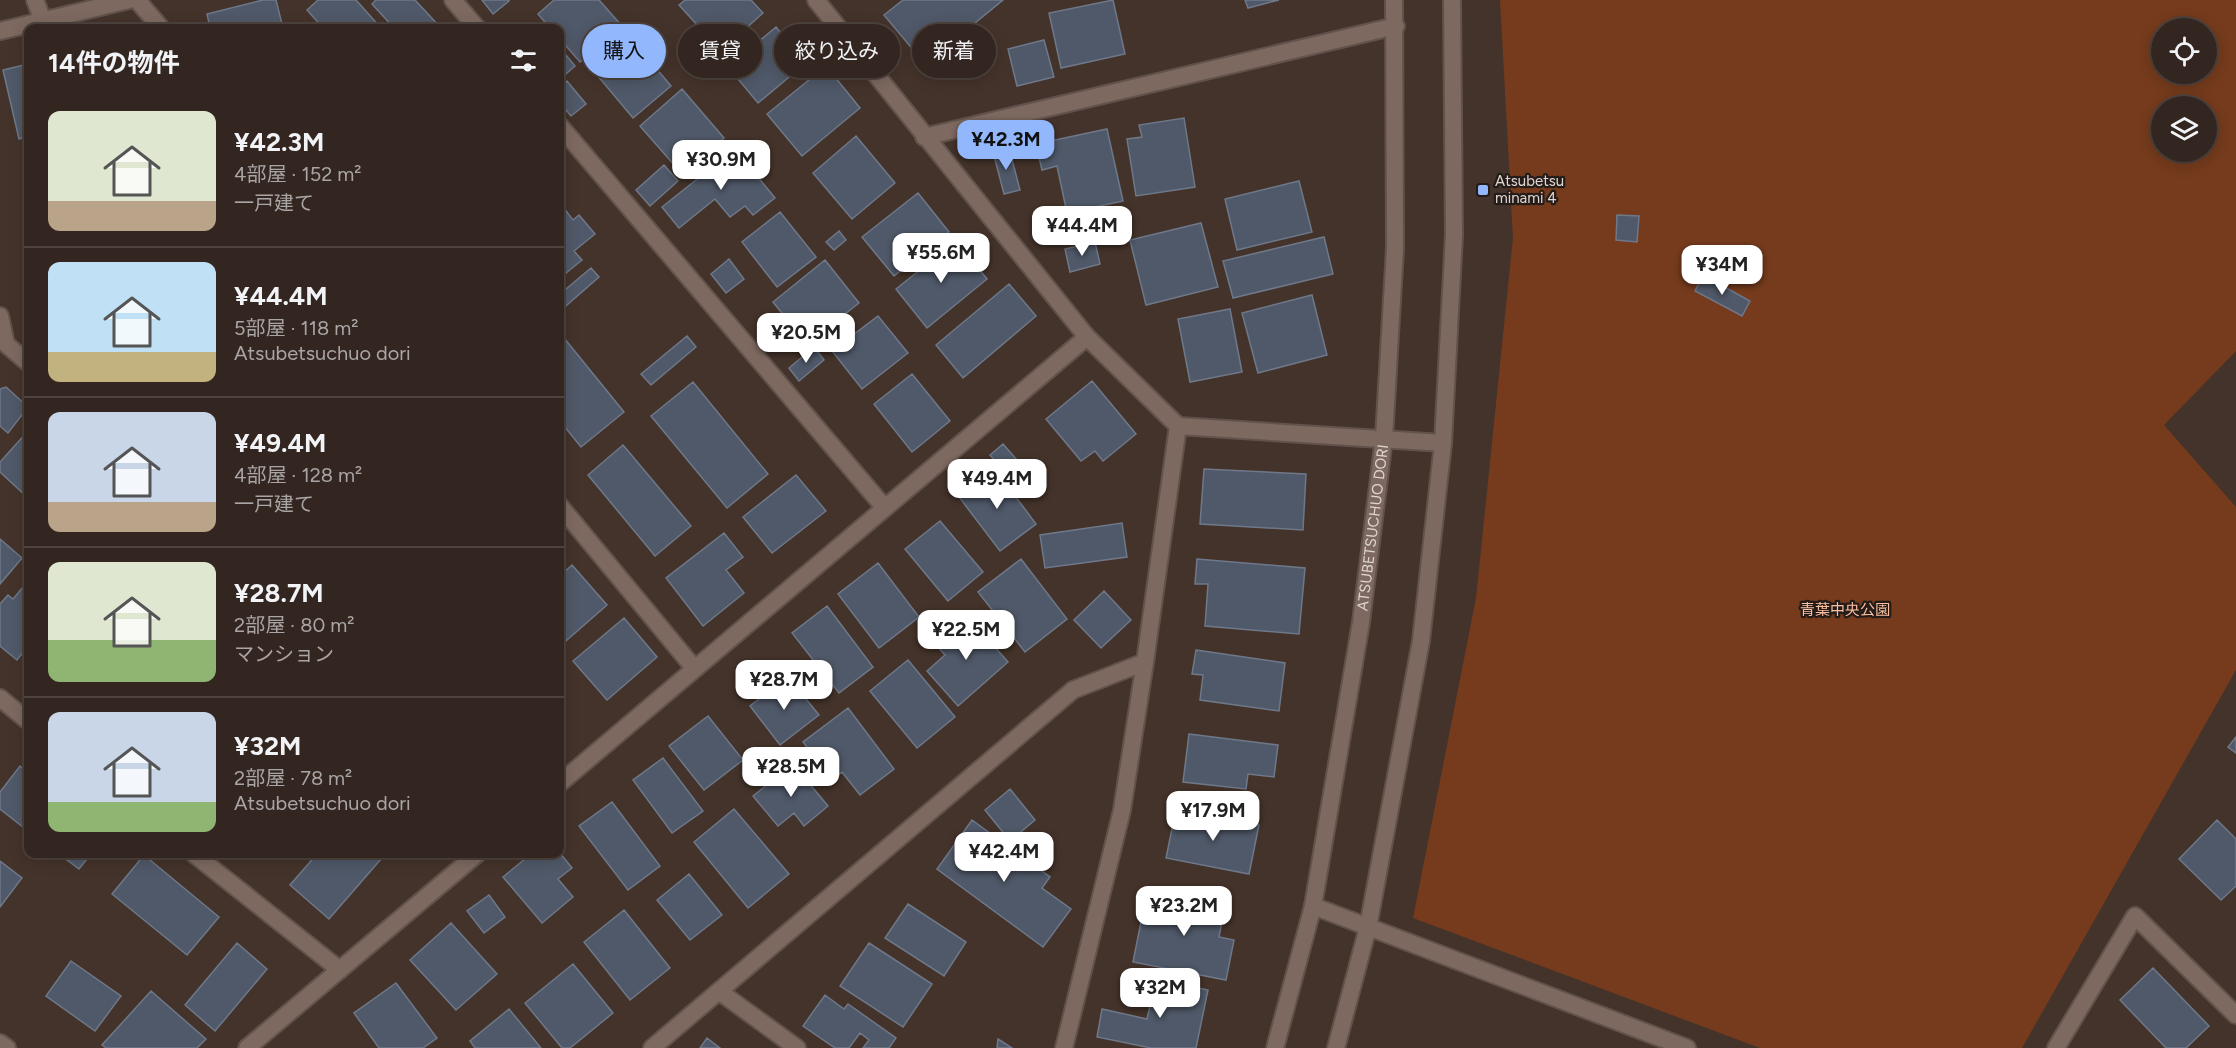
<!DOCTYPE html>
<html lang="ja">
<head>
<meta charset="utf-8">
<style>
  :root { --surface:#332620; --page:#3b2e29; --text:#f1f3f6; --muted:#a9a5a5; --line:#4e433e; --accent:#92b7fd }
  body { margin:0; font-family:Figtree,"Noto Sans JP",sans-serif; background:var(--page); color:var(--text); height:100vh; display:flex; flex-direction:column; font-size:22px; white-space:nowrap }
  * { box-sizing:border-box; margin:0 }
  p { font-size:20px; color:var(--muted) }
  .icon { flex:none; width:33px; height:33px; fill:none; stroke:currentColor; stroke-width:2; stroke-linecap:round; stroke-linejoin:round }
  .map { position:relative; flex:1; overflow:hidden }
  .panel { position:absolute; left:24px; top:24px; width:540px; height:834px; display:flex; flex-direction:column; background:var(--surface); border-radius:12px; box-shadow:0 3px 15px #0003,0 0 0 2px var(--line) }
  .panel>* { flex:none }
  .guide { position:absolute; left:582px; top:24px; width:570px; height:54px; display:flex; gap:12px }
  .controls { position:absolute; left:2151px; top:18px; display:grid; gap:12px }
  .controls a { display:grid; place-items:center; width:66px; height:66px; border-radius:50%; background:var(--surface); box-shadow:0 3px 15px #0003,0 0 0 2px var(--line); font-size:30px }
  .price { position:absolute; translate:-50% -51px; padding:0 14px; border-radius:12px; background:#fff; color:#222; font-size:20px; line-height:39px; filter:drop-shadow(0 2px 3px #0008) }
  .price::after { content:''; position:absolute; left:50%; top:36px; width:18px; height:14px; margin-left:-9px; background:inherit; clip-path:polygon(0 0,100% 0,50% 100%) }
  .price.current { background:var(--accent); color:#111 }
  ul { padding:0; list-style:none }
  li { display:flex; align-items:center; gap:18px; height:150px; padding:0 24px }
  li+li { border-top:2px solid var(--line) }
  li span { display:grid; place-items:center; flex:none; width:168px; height:120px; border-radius:12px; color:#555 }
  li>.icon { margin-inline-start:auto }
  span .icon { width:72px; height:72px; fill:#fffc; stroke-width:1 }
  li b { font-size:26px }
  h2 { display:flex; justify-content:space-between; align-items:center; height:72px; padding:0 24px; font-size:26px }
  .chip { padding:0 21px; border-radius:27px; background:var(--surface); box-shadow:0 3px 15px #0003,0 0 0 2px var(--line); font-size:21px; line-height:54px }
  .chip.current { background:var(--accent); color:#111 }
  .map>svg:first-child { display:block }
  .green { fill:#753b1c; fill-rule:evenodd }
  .building { fill:#505969; stroke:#6e7889; stroke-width:1.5 }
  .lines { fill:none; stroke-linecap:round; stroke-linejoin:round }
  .minor-casing { stroke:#61524c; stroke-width:20 }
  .secondary-casing { stroke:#61524c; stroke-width:20 }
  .minor { stroke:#7d6960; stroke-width:16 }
  .secondary { stroke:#7d6960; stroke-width:16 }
  .poi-dot { fill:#92b7fd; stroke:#241c19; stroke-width:2 }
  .labels { text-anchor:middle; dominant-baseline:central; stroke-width:4.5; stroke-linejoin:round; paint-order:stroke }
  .poi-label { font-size:15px; fill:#e0d5d0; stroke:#241c19; text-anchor:start }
  .street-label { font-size:15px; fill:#e0d5d0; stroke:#241c19 }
  .park-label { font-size:15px; fill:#fcbea0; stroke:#241c19 }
</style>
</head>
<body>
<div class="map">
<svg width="2236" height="1048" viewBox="0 0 2236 1048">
  <rect width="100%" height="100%" fill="#44332a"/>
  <!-- green -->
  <path class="green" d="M1500,0h736v351l-72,74 72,82v163l-214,378h-262l-347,-130 63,-320 37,-360zM2162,28h44v46h-44zM2162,106h44v46h-44z"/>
  <!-- building -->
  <path class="building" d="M263,0h13l7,28h-73l-3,-14z
    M318,0h38l25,28h-58l-16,-18z
    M376,0h39l26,28h-47l-22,-24z
    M482,0h27v1l-16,13z
    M554,0h45l23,26 -42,36 -20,-23v-11h-10l-12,-14z
    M685,0h66l12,13 -42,38 -42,-46z
    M903,0h100l-78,64 -41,-49z
    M1113,0l12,54 -64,14 -12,-55z
    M1245,0h34l-31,8z
    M776,27l9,11 13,-11 21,25 -61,51 -30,-36z
    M1044,40l10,37 -37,9 -9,-37z
    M635,43l36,43 -38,32 -36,-43z
    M565,54l10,12 -15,13v-20z
    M28,64v72l-9,3 -16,-69z
    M826,66l34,42 -58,48 -35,-42z
    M567,81l19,23 -15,12 -11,-13v-15z
    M682,89l42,49 -42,36 -42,-48z
    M1184,118l11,69 -59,9 -9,-57 15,-2 -3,-12z
    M1107,129l16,72 -56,12 -10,-47 -15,4 -6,-26z
    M856,136l39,47 -43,36 -39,-46z
    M1009,148l11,42 -16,4 -11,-42z
    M735,149l40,49 -22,17 -8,-9 -15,11 -15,-18 -36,29 -17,-21z
    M28,163v25l-4,-24z
    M664,165l14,16 -28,25 -14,-16z
    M1299,181l13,51 -75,18 -12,-51z
    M918,193l31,39 -55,44 -32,-39z
    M560,203l13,17 6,-5 16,19 -21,17 8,9 -22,18z
    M780,212l36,45 -39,30 -35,-45z
    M1617,215l22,1 -2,26 -21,-2z
    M1201,223l17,64 -72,18 -16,-65z
    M839,231l7,9 -12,10 -8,-8z
    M1324,237l9,37 -100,24 -10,-37z
    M956,241l31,38 -60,49 -31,-39z
    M1095,242l5,22 -30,8 -5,-23z
    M729,259l15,20 -18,14 -15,-19z
    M825,260l34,43 -52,41 -34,-42z
    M591,268l8,9 -39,34v-17z
    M1703,275l47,26 -8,15 -47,-25z
    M1009,284l27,32 -73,62 -27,-33z
    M1312,295l15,60 -69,18 -16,-60z
    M1230,309l12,63 -52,10 -12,-63z
    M878,316l30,37 -46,36 -30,-38z
    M560,333l64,79 -43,35 -21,-26z
    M687,336l9,11 -45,38 -10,-11z
    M814,347l10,13 -25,21 -10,-13z
    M912,374l38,47 -38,31 -38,-48z
    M1092,381l44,53 -33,27 -8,-10 -14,10 -35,-42z
    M693,382l75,92 -41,34 -76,-92z
    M6,387l22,20 -20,26 -8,-7v-37z
    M28,431v67l-28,-26v-10z
    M1003,444l27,31 -12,11 -28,-31z
    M623,445l68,81 -36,30 -67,-81z
    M995,469l41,55 -36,27 -41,-54z
    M1204,469l102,5 -3,56 -103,-6z
    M796,475l30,36 -54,42 -29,-36z
    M940,521l43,51 -35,29 -43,-52z
    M1122,523l5,34 -82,11 -5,-33z
    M724,533l19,24 -17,13 18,23 -41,33 -37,-48z
    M0,539l22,19 -22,26z
    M1021,559l46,60 -42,33 -47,-60z
    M1197,559l108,9 -6,66 -94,-8 3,-42h-13z
    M878,563l41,54 -40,31 -41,-54z
    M572,565l35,40 -47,41v-70z
    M28,581v65l-11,14 -17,-14v-42l8,-9 5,4z
    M1104,591l27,29 -30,28 -27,-28z
    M827,606l46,61 -34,26 -47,-60z
    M967,616l41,46 -50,44 -31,-35 18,-16 -10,-11z
    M624,618l33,39 -50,43 -34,-39z
    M1196,650l89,13 -6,48 -79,-11 3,-25 -11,-1z
    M908,660l47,57 -38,31 -47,-57z
    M788,677l31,38 -39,30 -30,-39z
    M848,708l46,61 -34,26 -18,-23 -10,8 -29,-38z
    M708,716l35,44 -39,30 -35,-44z
    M1189,734l89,11 -4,32 -26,-3 -2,15 -63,-7z
    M2236,737v16l-8,-6z
    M663,758l40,53 -31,22 -39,-53z
    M793,764l35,42 -24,20 -10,-13 -16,13 -25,-30z
    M20,766l8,6v59l-28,-22v-17z
    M1010,789l25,31 -25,21 -25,-31z
    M612,802l48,64 -32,24 -49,-64z
    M734,809l55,65 -41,34 -54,-66z
    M1176,809l83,16 -10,49 -83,-16z
    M972,820l78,57 -8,11 29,21 -28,38 -106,-78z
    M2217,820l19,19v47l-15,14 -42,-41z
    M560,853l12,15 -14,11 15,18 -31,26 -39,-46 28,-23z
    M59,854h32l-12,15z
    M317,854h58l6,5 -52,60 -39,-34z
    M144,855l75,62 -32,38 -75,-61z
    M0,861l22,17 -22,29z
    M689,874l33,41 -32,25 -33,-40z
    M489,895l16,22 -21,16 -17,-22z
    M1175,896l50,9 -6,32 15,3 -8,40 -93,-18 13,-65 28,6z
    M908,904l58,38 -22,34 -59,-38z
    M624,910l46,58 -40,32 -46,-58z
    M451,923l46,51 -41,36 -46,-50z
    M237,943l30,26 -52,62 -30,-26z
    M869,943l63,41 -29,43 -63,-41z
    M71,961l50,35 -26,35 -49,-35z
    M573,964l40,49 -43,35h-8l-37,-45z
    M2153,968l56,58 -23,22h-20l-46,-48z
    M1156,979l52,11 -12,58h-45l-54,-11 5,-28 45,10z
    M396,983l41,55 -14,10h-44l-25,-35z
    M151,991l55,48 -9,9h-91l-4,-3z
    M825,995l19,14 4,-5 48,34 -7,10h-26l6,-8 -9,-7 -11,15h-14l-32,-22z
    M509,1009l32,39h-66l-5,-7z
    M707,1038l13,10h-20z
    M998,1039l14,9h-15z"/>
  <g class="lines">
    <defs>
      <path id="minor" d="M35,0l8,21
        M137,0l24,28
        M453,0l24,28
        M816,0l271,337 91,89 265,17
        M0,31l129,-31
        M560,126l324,381
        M924,137l472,-111
        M0,316l6,28 22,19
        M560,506l134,162
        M0,698l28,23
        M560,783l527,-446
        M194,854l146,116
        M1313,906l374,142
        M720,992l77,56
        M0,1043l7,5
        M247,1048l230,-194
        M652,1048l421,-358 72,-28
        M1064,1048l58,-238 23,-148 33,-236
        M2056,1048l79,-132 101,99"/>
      <g id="secondary">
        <path id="s1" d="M1275,1048l38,-142 48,-284 23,-184 11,-190 -1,-248"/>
        <path d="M1336,1048l32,-121 53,-286 22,-198 11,-208 -2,-235"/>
      </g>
    </defs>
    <!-- minor casing -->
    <use href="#minor" class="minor-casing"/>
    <!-- secondary casing -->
    <use href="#secondary" class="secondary-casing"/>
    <!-- minor -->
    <use href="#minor" class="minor"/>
    <!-- secondary -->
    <use href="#secondary" class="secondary"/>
  </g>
  <!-- markers -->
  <rect class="poi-dot" x="1477" y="184" width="12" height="12" rx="3"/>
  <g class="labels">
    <!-- poi labels -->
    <g class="poi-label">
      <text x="1495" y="181">Atsubetsu<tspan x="1495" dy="17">minami 4</tspan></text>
    </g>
    <!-- street labels -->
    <g class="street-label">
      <text stroke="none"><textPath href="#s1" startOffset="530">ATSUBETSUCHUO DORI</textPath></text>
    </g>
    <!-- park labels -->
    <g class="park-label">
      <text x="1845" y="610">青葉中央公園</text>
    </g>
  </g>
</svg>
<div class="controls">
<a><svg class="icon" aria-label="locate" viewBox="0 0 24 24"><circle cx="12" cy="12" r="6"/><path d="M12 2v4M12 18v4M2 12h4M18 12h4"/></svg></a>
<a><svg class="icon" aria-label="layers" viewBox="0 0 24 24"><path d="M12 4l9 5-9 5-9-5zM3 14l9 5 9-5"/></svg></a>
</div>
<b class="price current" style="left:1006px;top:171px">¥42.3M</b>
<b class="price" style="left:721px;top:191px">¥30.9M</b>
<b class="price" style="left:1082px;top:257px">¥44.4M</b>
<b class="price" style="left:941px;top:284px">¥55.6M</b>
<b class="price" style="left:1722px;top:296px">¥34M</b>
<b class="price" style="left:806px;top:364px">¥20.5M</b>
<b class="price" style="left:997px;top:510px">¥49.4M</b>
<b class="price" style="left:966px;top:661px">¥22.5M</b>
<b class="price" style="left:784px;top:711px">¥28.7M</b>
<b class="price" style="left:791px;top:798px">¥28.5M</b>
<b class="price" style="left:1213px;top:842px">¥17.9M</b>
<b class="price" style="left:1004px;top:883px">¥42.4M</b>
<b class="price" style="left:1184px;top:937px">¥23.2M</b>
<b class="price" style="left:1160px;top:1019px">¥32M</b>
<div class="guide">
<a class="chip current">購入</a>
<a class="chip">賃貸</a>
<a class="chip">絞り込み</a>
<a class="chip">新着</a>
</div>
<section class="panel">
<h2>14件の物件<svg class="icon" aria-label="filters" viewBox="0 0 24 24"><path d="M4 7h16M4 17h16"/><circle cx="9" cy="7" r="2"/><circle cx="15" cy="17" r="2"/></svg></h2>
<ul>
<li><span style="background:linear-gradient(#dfe7d0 75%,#b9a48a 0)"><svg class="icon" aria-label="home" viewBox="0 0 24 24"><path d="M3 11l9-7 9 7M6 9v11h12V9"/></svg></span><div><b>¥42.3M</b><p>4部屋 · 152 m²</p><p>一戸建て</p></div></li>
<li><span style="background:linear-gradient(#bfe0f5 75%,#c2b280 0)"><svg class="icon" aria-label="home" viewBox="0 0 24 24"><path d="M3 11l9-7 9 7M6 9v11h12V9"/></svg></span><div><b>¥44.4M</b><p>5部屋 · 118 m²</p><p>Atsubetsuchuo dori</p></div></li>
<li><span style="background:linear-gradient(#c9d6e8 75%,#b9a48a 0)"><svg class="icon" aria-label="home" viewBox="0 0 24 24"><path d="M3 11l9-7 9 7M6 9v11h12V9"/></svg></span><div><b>¥49.4M</b><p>4部屋 · 128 m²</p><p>一戸建て</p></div></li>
<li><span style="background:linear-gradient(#dfe7d0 65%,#8fb573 0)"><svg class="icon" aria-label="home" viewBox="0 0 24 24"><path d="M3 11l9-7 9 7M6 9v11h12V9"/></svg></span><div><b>¥28.7M</b><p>2部屋 · 80 m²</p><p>マンション</p></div></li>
<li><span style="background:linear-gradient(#c9d6e8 75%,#8fb573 0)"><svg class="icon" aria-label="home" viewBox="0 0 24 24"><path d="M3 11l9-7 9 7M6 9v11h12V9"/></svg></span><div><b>¥32M</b><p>2部屋 · 78 m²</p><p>Atsubetsuchuo dori</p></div></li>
</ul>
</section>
</div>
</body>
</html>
